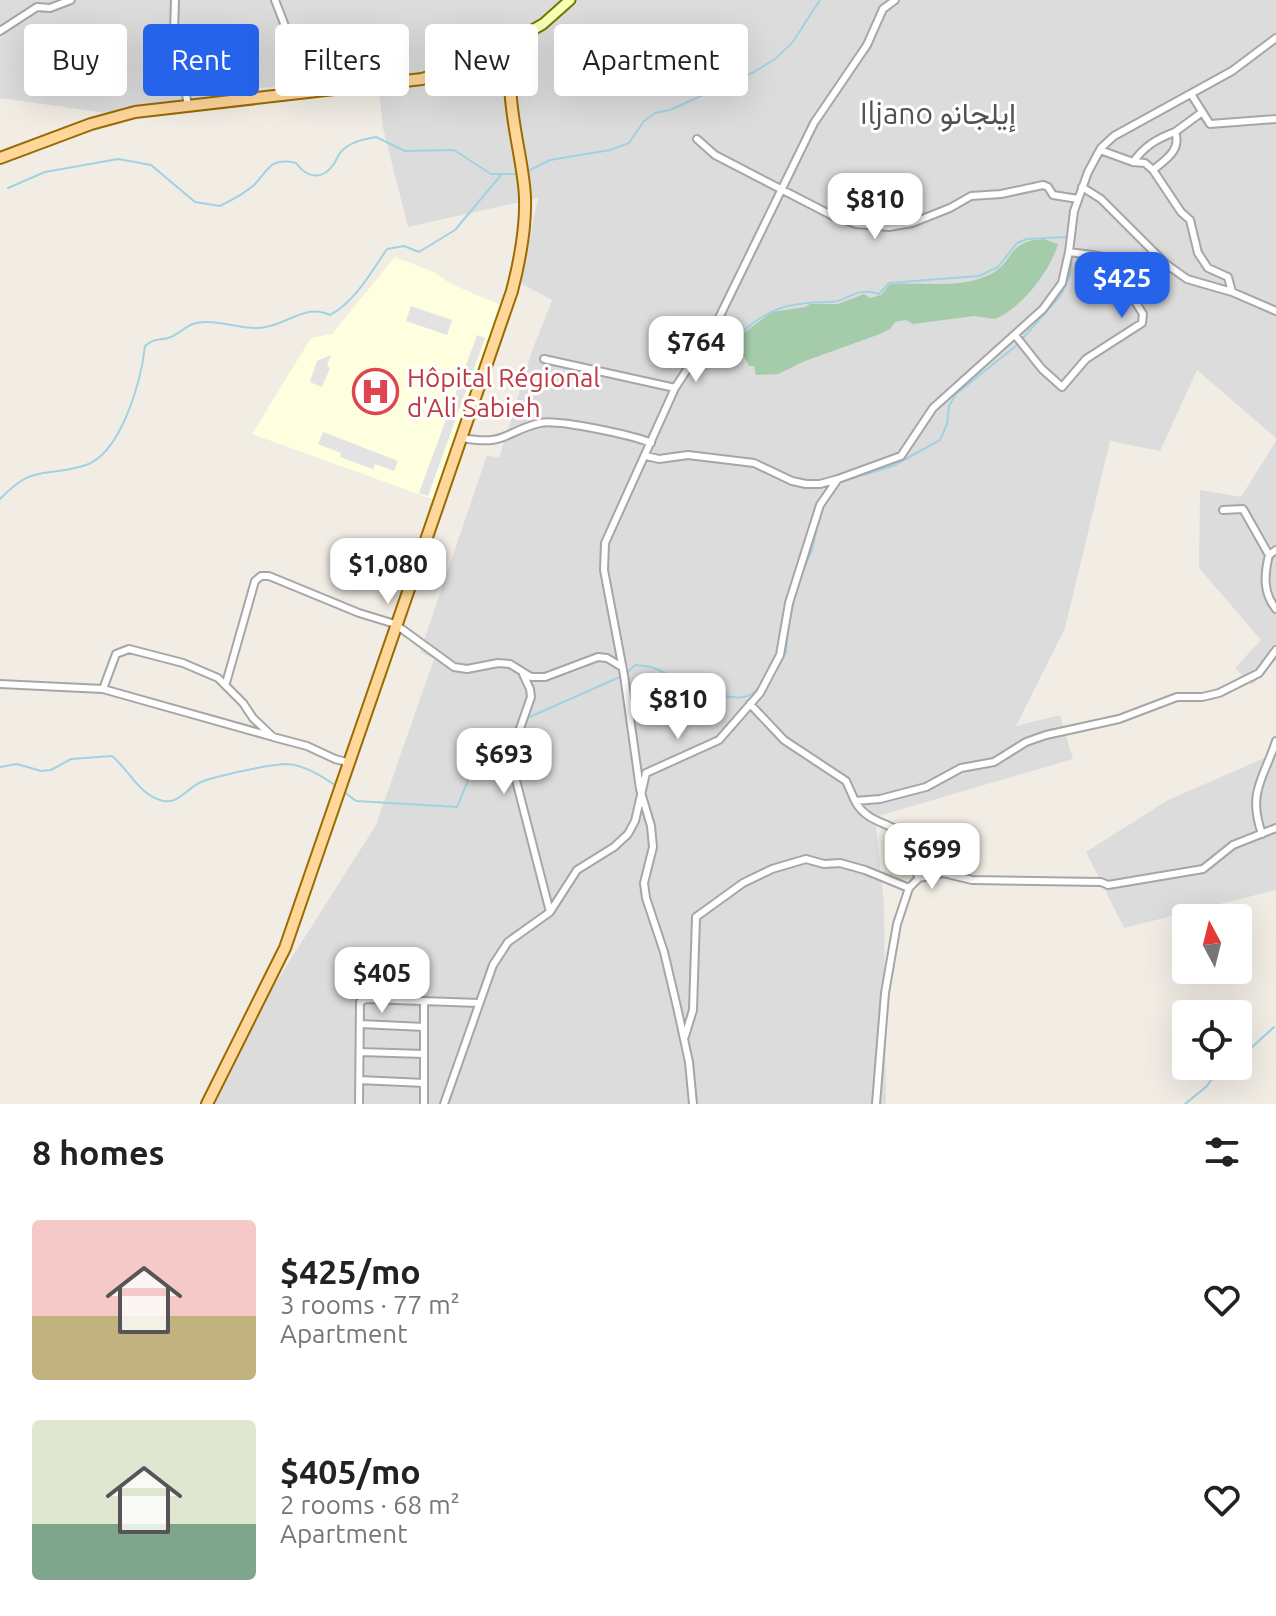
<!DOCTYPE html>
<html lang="en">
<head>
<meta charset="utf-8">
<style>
  :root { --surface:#fff; --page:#f6f6f6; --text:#222; --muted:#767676; --accent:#2563eb }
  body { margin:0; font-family:Ubuntu,Vazirmatn,sans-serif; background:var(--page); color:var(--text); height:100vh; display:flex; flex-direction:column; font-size:30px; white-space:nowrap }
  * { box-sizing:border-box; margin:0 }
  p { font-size:26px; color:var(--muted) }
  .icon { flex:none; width:44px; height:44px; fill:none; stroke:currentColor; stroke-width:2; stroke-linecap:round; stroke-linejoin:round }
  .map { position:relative; height:1104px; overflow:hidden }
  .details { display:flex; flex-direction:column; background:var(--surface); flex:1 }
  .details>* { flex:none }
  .hud { position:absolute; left:24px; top:24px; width:800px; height:72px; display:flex; gap:16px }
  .needle { width:52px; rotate:353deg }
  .fabs { position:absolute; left:1172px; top:904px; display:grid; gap:16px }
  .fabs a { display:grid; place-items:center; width:80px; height:80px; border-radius:8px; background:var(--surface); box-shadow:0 8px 32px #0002; font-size:40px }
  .price { position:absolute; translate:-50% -68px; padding:0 18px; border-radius:16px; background:#fff; color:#222; font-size:26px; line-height:52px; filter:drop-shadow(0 2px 4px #0008) }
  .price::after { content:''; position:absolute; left:50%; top:48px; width:24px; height:18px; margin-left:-12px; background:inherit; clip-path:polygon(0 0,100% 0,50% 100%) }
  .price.current { background:var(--accent); color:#fff }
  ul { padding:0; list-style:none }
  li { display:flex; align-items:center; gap:24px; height:200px; padding:0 32px }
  li span { display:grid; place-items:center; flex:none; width:224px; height:160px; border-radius:8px; color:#555 }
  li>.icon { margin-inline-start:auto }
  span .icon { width:96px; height:96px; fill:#fffc; stroke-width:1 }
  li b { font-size:34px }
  h2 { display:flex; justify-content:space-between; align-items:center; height:96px; padding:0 32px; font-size:34px }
  .chip { padding:0 28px; border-radius:8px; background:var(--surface); box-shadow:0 8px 32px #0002; font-size:28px; line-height:72px }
  .chip.current { background:var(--accent); color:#fff }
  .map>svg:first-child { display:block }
  .residential { fill:#dddcdc }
  .education { fill:#feffdf }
  .cemetery { fill:#a4ccab }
  .parking { fill:#e3e3e3 }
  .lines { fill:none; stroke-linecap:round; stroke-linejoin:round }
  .stream { stroke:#a1d2e2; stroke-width:2 }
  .street-casing { stroke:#a6a6a6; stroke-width:10 }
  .secondary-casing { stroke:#6c7c00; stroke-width:13 }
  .primary-casing { stroke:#9a6b00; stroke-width:14 }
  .street { stroke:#fff; stroke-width:6 }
  .secondary { stroke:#f9ffb4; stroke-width:9 }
  .primary { stroke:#ffd79b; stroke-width:10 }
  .labels { text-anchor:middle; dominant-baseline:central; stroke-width:6; stroke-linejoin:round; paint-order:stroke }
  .health-label { font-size:26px; fill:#be3a42; stroke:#fff; text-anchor:start }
  .quarter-label { font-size:30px; fill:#525252; stroke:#fff }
</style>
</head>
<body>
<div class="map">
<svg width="1276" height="1104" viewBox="0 0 1276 1104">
  <rect width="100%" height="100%" fill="#f1ede5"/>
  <!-- residential -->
  <path class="residential" d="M0,0h1276v438l-79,-68 -37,81 -50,-10 -45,187 -49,98 44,-11 13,44 -198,58 9,87 2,200h-671l53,-109 108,-170 58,-166 -14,-7 67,-197 12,3 33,-107 20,-51 -32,-17 18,-85 -130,29 -25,-99 -5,-46 -121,6 -151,25 -106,-15z
    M1276,441v219l-24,25 -17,-17 26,-28 -62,-72 1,-78 41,7z
    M1276,753v137l-152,38 -38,-76 82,-52z"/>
  <!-- education -->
  <path class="education" d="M395,257l39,15 17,12 52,22 -68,194 -183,-66 59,-96 21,-4z"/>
  <!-- cemetery -->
  <path class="cemetery" d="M1044,239l14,5c-8,27 -36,64 -63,75l-21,-3 -61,8 -7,-4 -11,2 -5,7 -10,5 -75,27 -27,13 -22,1 -2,-9h-5l-10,-18h-3l-2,-8 38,-28 33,-5 5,-3h28l26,-10 6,4 11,-3 9,-11c31,-2 69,5 99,-9 26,-12 16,-34 55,-36z"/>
  <!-- parking -->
  <path class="parking" d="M411,306l41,14 -5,15 -41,-14z
    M477,335l8,3 -57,158 -9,-3z
    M331,355l-4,11 3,2 -8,19 -12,-5 7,-21z
    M323,432l75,29 -4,10 -19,-7 -2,5 -33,-12 1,-4 -23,-9z"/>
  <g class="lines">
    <!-- stream -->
    <path class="stream" d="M1115,132l123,-69
      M526,172l24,-12 60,-10 19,-7 15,-22 11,-8 15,-3 84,-38 21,-13 17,-16 28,-43
      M8,188l37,-16 73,-13 33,6 44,37 25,4c12,-6 24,-12 34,-21 15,-15 15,-28 42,-22 11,15 26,18 38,1 4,-7 4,-11 11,-16 9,-7 20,-9 31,-11l29,14 49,-1 37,24h29
      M1076,195c9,-22 14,-45 34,-59
      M1070,221l3,-21
      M735,338c33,-30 52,-36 96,-36 18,0 22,-16 48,-8l10,-11 90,-7 19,-9 19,-24 10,-4 40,-2
      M840,482l53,-16 47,-26 7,-16 2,-18 7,-12 61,-49 44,-50 9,-20 2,-19
      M0,499c34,-35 41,-21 83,-33 38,-10 58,-85 62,-120 11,-9 12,-5 23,-8 15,-5 19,-17 40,-16 20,0 42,10 62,4 21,-5 38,-22 60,-11 24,-12 42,-44 57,-66l17,-3 15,6 36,-22 46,-55
      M802,573l10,-23 9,-40
      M791,607l6,-21
      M781,656l5,-3 2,-24
      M627,673l8,-8c6,1 14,1 19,3 21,9 78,41 99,25 10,-7 14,-21 20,-31
      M525,719l97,-43
      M0,767l17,-3 24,7 10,-1 20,-11 41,-3c18,15 27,39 51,45 16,3 24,-13 38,-19 15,-6 70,-18 86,-18 18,1 36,13 51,23
      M343,791l13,10 101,6 15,-36 48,-48
      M1238,1056l13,-8 23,-21
      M1185,1104l22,-18 14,-20"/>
    <defs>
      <path id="street" d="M175,0l-1,34 14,71
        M275,0l30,78 1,14
        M0,31l37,-24 13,1 21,-8
        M1191,94l19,30 66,-5
        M1175,132l26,-19
        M697,139l18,16 120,62 21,7 33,3 23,-4 38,-15 21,-12 30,-2 42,-9 5,2 5,8 25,4
        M1100,150l33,12 12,1 8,7 28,42 9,8 8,33 10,15 20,9 4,15
        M1133,162c12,-16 23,-23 42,-30 7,18 -10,28 -22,38
        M1082,187l19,12 65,65 21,15 45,13 44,19
        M1015,335l27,34 20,18 24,-28 56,-36 1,-9 -32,-51 -12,-7 -30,-4
        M544,359l131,29
        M462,438c45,8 41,-6 78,-15 17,-4 93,12 111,20
        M838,479l63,-23 32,-48 110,-99 19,-26 7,-31 5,-41 14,-39 13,-24 13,-12 118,-65 44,-33
        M1223,510l20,-1 26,46
        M1276,550l-7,5c-5,20 -6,38 7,54
        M523,674l7,15 1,8 -21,60 40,155
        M226,683l29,-102 6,-5h8l90,37 36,11 59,43 13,2 31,-6 12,1 21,13h14l53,-20 9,1 15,9
        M0,684l103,5 13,-35 13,-5 54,14 35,15 25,25 10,15 20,19 34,9 28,13 15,4
        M103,689l167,47
        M750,704l34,36 62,41 9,20 25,-2 46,-12 35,-19 33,-6 32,-20 20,-7 73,-16 58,-22h25l17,-4 40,-20 17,-23
        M855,801c12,23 37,21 54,37l1,23 9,17
        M1262,834c-15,-42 2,-56 14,-93
        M360,1024l64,3
        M685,1036l8,-26 3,-93 47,-34 29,-14 34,-10 18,5 16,-1 25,7 44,18 10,-10 24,-5 29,7 129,2 7,3 95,-16 30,-24 43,-17
        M360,1052l64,2
        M359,1080l65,3
        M359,1104l1,-102 6,-3 113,4
        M424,1104v-103
        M444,1104l49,-139 15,-23 42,-30 27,-42 37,-23 14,-13 7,-13 11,-48 73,-33 41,-47 20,-38 9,-52 31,-98 18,-26 -18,5h-14l-14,-3 -38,-18 -66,-8 -29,4 -13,-3
        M693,1104l-4,-42 -12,-55 -13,-55 -18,-54 -2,-15 9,-36 -2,-21 -11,-37 -16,-114 -20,-105 1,-27 70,-155 39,-60 100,-205 53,-78 16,-36 12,-9
        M876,1104l9,-111 12,-69 12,-36"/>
      <path id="secondary" d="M497,50l46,-26 27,-24"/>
      <path id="primary" d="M482,57l16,9 10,16
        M0,158l91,-34 44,-12 287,-33 38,-13 37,-16 11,8 3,7
        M207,1104l78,-156 227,-657c8,-31 14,-62 13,-93 -1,-45 -30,-121 -4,-159"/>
    </defs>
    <!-- street casing -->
    <use href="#street" class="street-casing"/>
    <!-- secondary casing -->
    <use href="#secondary" class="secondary-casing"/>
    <!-- primary casing -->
    <use href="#primary" class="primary-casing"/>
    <!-- street -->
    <use href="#street" class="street"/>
    <!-- secondary -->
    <use href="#secondary" class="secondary"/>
    <!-- primary -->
    <use href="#primary" class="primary"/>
  </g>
  <!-- icons -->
  <defs>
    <symbol id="hospital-ring" viewBox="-11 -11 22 22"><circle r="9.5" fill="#fff" stroke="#e0444e" stroke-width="1.5"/><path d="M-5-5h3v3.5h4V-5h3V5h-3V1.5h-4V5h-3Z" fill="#e0444e"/></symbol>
  </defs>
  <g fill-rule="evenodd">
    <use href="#hospital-ring" x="350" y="366" width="51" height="51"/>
  </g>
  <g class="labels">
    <!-- health labels -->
    <g class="health-label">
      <text x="407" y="377">Hôpital Régional<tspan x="407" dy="30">d'Ali Sabieh</tspan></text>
    </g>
    <!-- quarter labels -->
    <g class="quarter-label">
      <text x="938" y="113">Iljano إيلجانو</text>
    </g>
  </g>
</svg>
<div class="fabs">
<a><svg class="needle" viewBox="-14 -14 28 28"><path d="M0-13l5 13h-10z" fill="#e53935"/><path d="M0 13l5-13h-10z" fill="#767676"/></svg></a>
<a><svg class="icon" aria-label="locate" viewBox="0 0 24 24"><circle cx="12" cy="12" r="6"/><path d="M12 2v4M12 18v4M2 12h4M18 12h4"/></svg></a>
</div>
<b class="price" style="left:875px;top:241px">$810</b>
<b class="price current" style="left:1122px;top:320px">$425</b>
<b class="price" style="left:696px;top:384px">$764</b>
<b class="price" style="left:388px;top:606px">$1,080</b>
<b class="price" style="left:678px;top:741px">$810</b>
<b class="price" style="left:504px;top:796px">$693</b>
<b class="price" style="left:932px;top:891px">$699</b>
<b class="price" style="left:382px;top:1015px">$405</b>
<div class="hud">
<a class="chip">Buy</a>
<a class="chip current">Rent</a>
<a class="chip">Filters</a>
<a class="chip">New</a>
<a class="chip">Apartment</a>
</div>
</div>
<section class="details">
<h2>8 homes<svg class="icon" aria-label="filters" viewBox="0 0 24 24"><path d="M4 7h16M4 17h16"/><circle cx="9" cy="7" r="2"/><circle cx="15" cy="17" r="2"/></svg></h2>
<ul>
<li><span style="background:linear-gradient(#f6c9c9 60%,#c2b280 0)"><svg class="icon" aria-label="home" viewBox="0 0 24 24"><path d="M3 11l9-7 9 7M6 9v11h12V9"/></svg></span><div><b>$425/mo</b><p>3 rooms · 77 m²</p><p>Apartment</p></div><svg class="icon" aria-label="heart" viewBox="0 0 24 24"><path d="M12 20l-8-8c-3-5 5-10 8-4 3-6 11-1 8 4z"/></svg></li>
<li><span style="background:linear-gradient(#dfe7d0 65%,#7fa58c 0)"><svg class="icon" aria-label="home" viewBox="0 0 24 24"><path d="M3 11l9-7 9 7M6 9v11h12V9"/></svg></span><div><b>$405/mo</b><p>2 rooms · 68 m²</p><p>Apartment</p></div><svg class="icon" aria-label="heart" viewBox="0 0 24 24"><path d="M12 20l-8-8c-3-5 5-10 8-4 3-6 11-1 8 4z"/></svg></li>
</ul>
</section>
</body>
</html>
